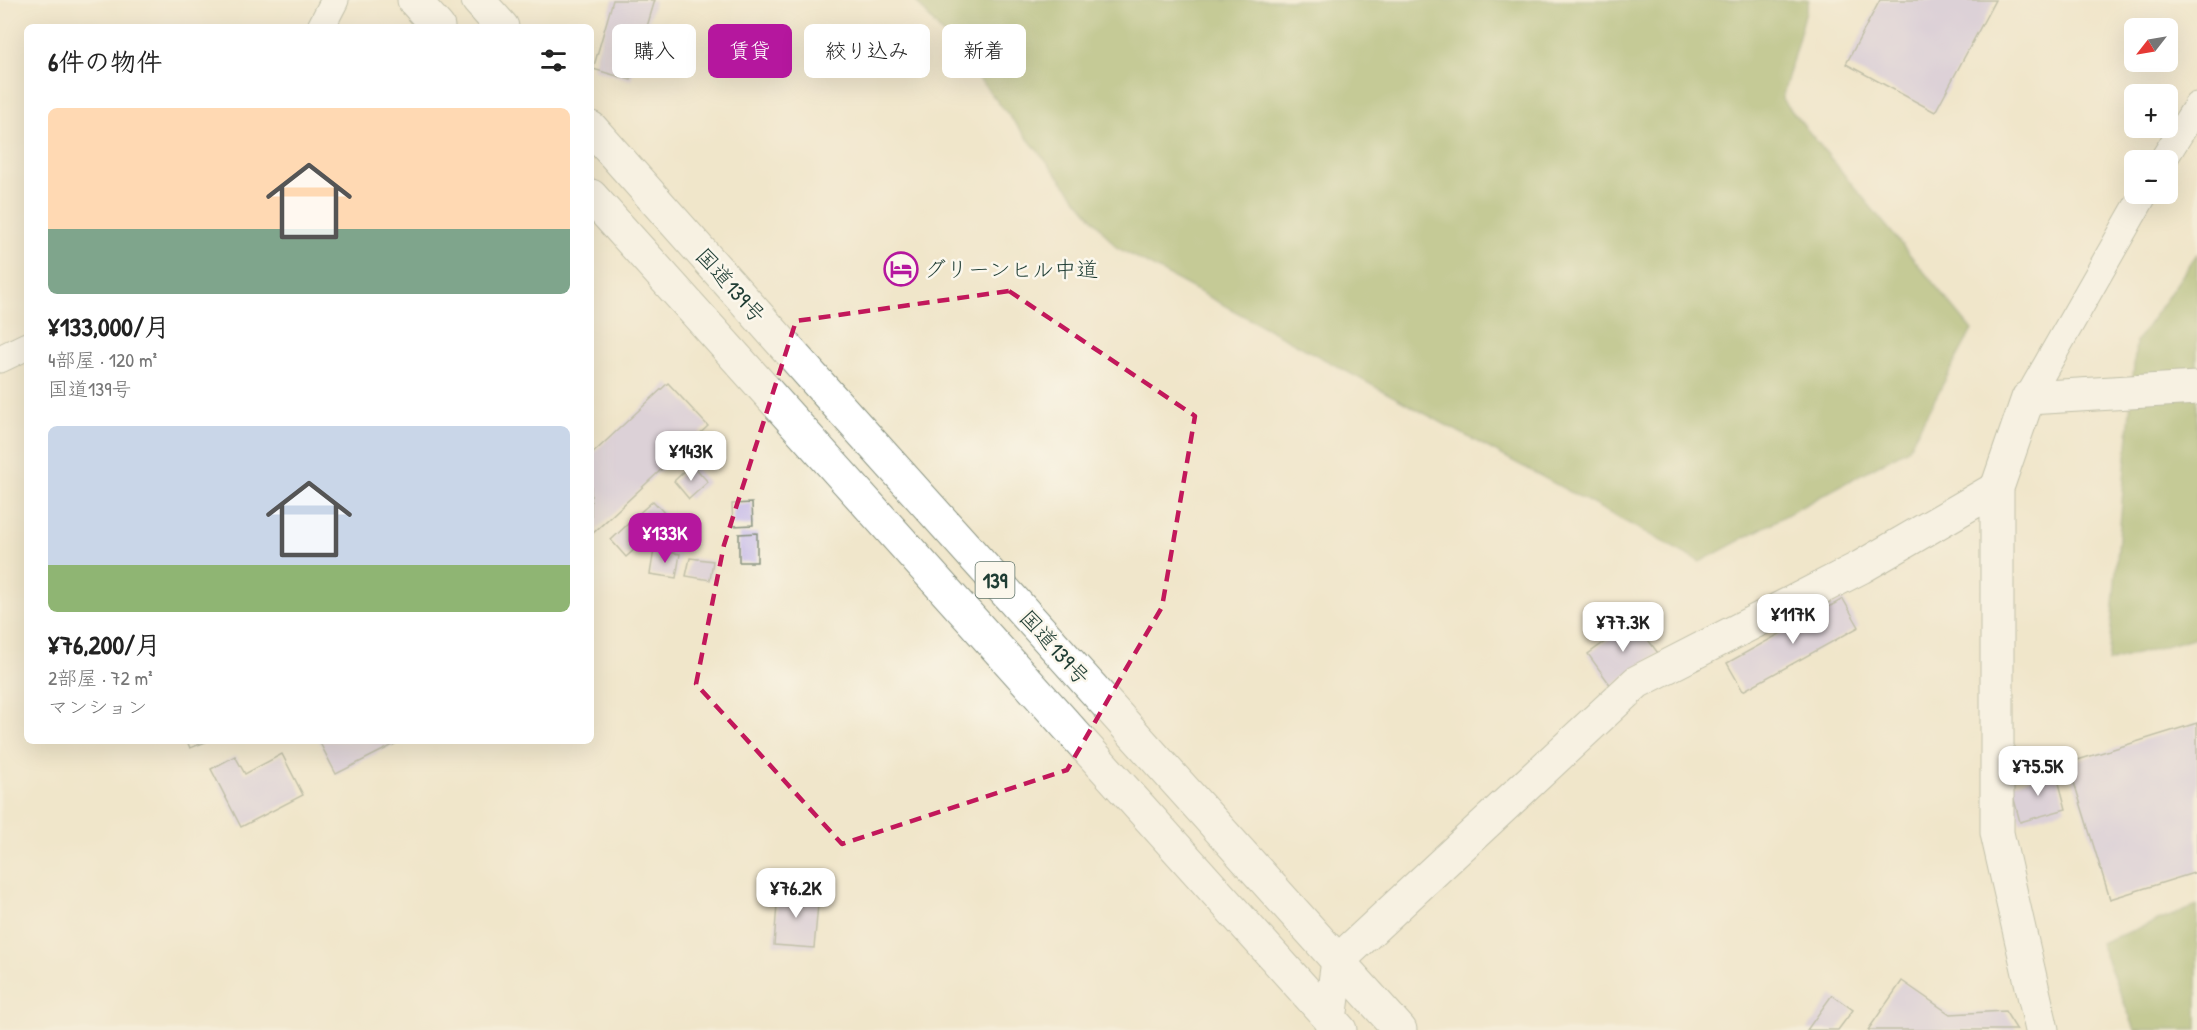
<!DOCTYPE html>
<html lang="ja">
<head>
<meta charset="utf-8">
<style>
  :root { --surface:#fff; --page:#f6f6f6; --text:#222; --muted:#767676; --accent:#b5179e }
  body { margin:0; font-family:"Patrick Hand","Klee One",sans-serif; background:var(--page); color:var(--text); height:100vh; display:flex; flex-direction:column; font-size:22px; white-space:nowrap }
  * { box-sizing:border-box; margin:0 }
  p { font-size:20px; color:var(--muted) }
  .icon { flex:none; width:33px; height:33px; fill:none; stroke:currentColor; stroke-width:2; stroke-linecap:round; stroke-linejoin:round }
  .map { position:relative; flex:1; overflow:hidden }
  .details { position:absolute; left:24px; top:24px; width:570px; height:720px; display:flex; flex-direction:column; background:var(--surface); border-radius:9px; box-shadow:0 6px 24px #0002 }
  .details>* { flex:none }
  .banner { position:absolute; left:612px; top:24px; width:570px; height:54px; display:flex; gap:12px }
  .needle { width:39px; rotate:239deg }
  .buttons { position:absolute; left:2124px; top:18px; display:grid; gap:12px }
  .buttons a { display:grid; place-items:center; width:54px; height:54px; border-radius:9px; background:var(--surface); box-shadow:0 6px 24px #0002; font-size:30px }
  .price { position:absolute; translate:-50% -51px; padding:0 14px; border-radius:12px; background:#fff; color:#222; font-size:20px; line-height:39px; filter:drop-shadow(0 2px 3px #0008) }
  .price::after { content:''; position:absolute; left:50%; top:36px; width:18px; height:14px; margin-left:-9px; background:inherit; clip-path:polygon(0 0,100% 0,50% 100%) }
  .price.selected { background:var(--accent); color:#fff }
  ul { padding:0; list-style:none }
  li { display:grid; align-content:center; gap:12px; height:318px; padding:0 24px }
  li span { display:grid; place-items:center; height:186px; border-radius:9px; color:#555 }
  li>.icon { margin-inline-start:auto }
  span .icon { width:108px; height:108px; fill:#fffc; stroke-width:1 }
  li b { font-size:26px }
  h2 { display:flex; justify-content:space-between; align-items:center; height:72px; padding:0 24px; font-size:26px }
  .chip { padding:0 21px; border-radius:9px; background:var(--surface); box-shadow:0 6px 24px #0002; font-size:21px; line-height:54px }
  .chip.selected { background:var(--accent); color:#fff }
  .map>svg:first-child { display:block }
  .forest { fill:#90a859; stroke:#587246; stroke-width:1.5 }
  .building { fill:#c4b8e7 }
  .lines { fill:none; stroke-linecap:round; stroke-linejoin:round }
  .street-casing { stroke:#889280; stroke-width:29 }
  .secondary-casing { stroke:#889280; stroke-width:35 }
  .highway-casing { stroke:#889280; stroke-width:35 }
  .street { stroke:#fff; stroke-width:27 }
  .secondary { stroke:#fff; stroke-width:33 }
  .highway { stroke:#fff; stroke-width:33 }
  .marked { fill:none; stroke:#c2185b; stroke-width:4.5; stroke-dasharray:12 8; stroke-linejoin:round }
  .labels { text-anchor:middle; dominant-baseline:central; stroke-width:5; stroke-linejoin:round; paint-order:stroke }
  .shield { fill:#fbf7ec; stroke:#61756b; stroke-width:1.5 }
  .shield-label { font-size:21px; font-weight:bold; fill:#1f3d34 }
  .poi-label { font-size:22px; fill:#1f3d34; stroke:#fbf7ec; text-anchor:start }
  .street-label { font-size:22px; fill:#1f3d34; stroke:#fbf7ec }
</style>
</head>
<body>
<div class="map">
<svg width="2197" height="1030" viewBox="0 0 2197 1030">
  <rect width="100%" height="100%" fill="#fbf7ec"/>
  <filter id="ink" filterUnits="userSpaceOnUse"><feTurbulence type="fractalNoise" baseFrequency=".0167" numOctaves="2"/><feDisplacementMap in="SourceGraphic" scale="12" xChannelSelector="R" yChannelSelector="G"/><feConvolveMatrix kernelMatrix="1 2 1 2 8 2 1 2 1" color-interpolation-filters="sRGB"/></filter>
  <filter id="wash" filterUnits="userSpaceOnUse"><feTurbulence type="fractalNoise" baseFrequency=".008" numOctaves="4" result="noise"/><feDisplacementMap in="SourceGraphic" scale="24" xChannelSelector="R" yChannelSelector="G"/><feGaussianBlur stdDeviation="1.35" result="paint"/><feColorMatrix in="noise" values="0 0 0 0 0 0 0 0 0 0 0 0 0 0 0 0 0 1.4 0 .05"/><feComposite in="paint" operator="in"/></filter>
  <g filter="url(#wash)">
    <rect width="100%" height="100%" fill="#f0e6cb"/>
    <!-- forest -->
    <path class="forest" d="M915,0h894l-27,99 190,231 -64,119 -208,113 -584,-315z
      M2197,254v383l-89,25 28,-320z
      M2197,906v124h-62l-35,-87z"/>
    <g id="blocks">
      <!-- building -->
      <path class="building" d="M613,0h42l-24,80 -38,-11z
        M1880,0h115l-60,112 -89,-48z
        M668,383l40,43 -117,109v-80z
        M692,464l16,18 -19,17 -15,-18z
        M653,501l16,17 -18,17 -16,-18z
        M752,503l1,22 -20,1 -1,-22z
        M629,523l15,18 -18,16 -15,-17z
        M757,533v29h-18v-28z
        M654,550l26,4 -4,24 -26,-4z
        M690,558l23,3 -3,19 -24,-4z
        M1843,599l16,28 -116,64 -16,-28z
        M1634,621l24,32 -47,33 -23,-32z
        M2197,723v149l-87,27 -42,-136z
        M187,741h21l-18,7z
        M319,741h82l-65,33z
        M282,754l21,41 -62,32 -30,-58 24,-13 10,18z
        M2056,772l10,37 -46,13 -10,-38z
        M778,890l41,4 -5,54 -40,-3z
        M1902,981l48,33 55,-3 12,19h-149z
        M1832,995l21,15 -15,20h-31z"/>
    </g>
  </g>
  <g filter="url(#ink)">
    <use href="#blocks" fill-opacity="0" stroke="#889280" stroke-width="1.5"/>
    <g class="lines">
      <defs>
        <path id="street" d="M321,27l14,-27
          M2163,160l34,-54
          M0,359l27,-13
          M2028,398l116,-204"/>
        <path id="secondary" d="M1997,488v345l45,197
          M1330,1019l8,-58 299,-279 224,-115 136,-79 31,-90 169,-10"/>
        <path id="highway" d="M414,0l24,27
          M478,0l24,27
          M591,128l234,263 575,639
          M591,196l749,834"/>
      </defs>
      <!-- street casing -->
      <use href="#street" class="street-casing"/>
      <!-- secondary casing -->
      <use href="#secondary" class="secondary-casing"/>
      <!-- highway casing -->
      <use href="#highway" class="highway-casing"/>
      <!-- street -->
      <use href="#street" class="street"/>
      <!-- secondary -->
      <use href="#secondary" class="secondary"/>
      <!-- highway -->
      <use href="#highway" class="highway"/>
    </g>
  </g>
  <!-- marked area -->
  <path d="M0 0H2197V1030H0ZM1009,291l186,125 -33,191 -95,163 -225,74 -146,-160 28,-139 72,-224z" fill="#f0e6cb" fill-opacity=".55" fill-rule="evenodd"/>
  <path class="marked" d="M1009,291l186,125 -33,191 -95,163 -225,74 -146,-160 28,-139 72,-224z"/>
  <!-- icons -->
  <defs>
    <symbol id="hotel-ring" viewBox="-11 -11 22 22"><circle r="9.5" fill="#fbf7ec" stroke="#b5179e" stroke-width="1.5"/><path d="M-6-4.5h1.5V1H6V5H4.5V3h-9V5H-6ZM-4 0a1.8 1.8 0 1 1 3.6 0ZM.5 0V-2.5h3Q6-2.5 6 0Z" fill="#b5179e"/></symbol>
  </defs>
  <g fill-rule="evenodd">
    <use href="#hotel-ring" x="882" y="250" width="38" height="38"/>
  </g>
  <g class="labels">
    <!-- shield labels -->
    <rect class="shield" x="975.5" y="562" width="39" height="36" rx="4.5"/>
    <g class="shield-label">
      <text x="995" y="580">139</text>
    </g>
    <!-- poi labels -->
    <g class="poi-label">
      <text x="924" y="269">グリーンヒル中道</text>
    </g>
    <!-- street labels -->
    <g class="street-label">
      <text transform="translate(731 285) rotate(48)">国道139号</text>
      <text transform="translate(1055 647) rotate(48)">国道139号</text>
    </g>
  </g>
</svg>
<div class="buttons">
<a><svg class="needle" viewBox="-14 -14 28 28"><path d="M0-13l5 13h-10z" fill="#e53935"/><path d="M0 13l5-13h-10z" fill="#767676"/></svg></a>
<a>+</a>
<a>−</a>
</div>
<b class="price" style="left:691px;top:482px">¥143K</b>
<b class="price selected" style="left:665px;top:564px">¥133K</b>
<b class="price" style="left:1793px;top:645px">¥117K</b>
<b class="price" style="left:1623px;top:653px">¥77.3K</b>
<b class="price" style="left:2038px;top:797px">¥75.5K</b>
<b class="price" style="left:796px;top:919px">¥76.2K</b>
<div class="banner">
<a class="chip">購入</a>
<a class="chip selected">賃貸</a>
<a class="chip">絞り込み</a>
<a class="chip">新着</a>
</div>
<section class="details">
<h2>6件の物件<svg class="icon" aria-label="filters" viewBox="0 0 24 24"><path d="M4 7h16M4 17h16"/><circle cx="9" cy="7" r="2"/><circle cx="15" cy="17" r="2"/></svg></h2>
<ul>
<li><span style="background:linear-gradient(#ffd9b3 65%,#7fa58c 0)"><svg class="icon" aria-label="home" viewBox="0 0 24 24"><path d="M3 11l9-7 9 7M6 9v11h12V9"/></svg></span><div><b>¥133,000/月</b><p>4部屋 · 120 m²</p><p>国道139号</p></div></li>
<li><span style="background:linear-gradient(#c9d6e8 75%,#8fb573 0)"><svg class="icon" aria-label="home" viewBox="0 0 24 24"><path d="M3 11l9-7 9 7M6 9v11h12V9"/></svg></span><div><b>¥76,200/月</b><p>2部屋 · 72 m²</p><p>マンション</p></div></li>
</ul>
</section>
</div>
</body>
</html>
